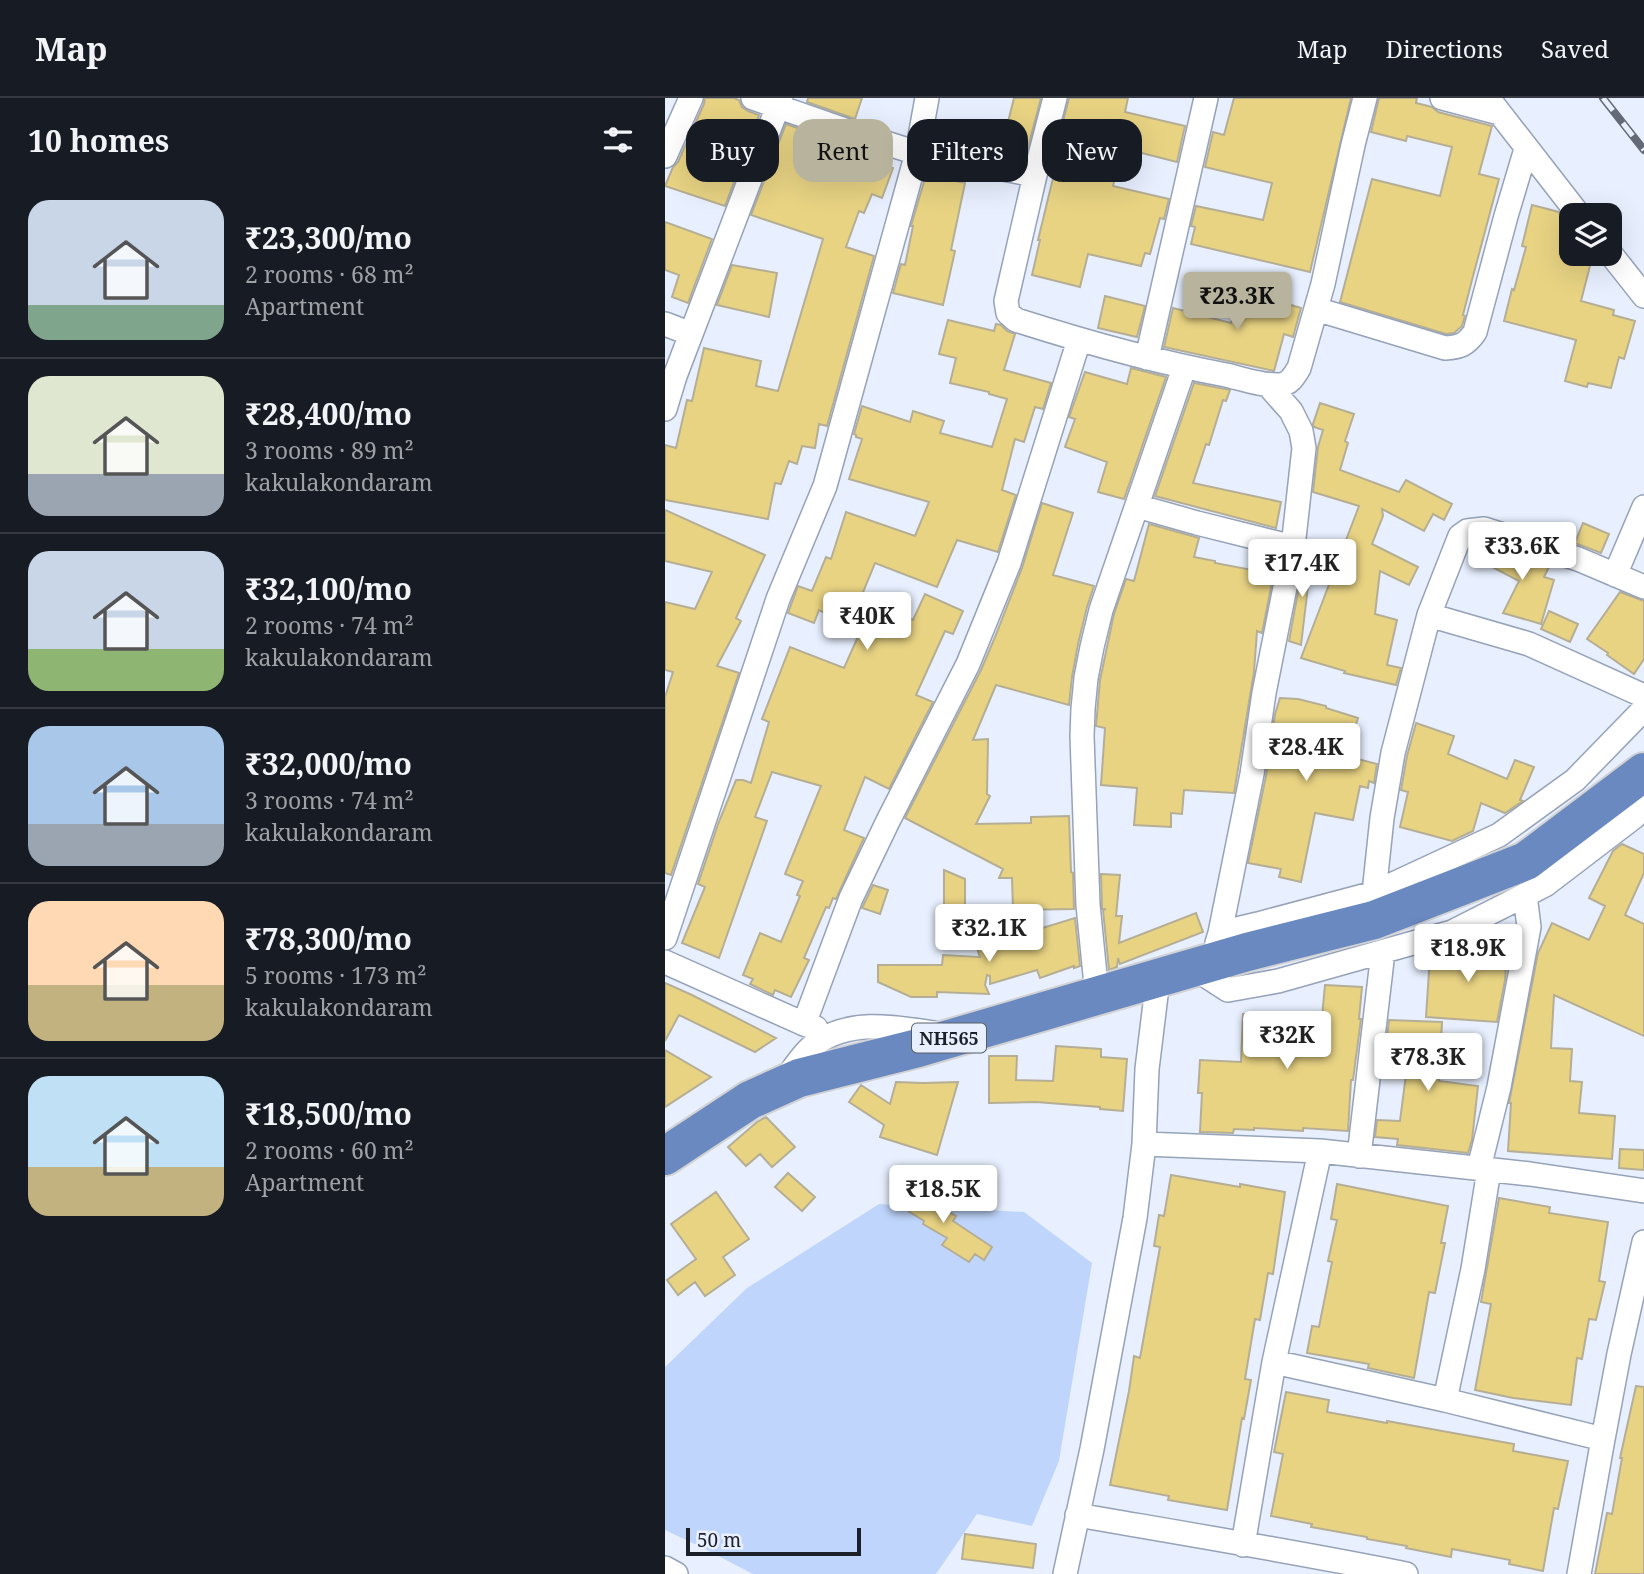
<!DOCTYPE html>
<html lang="en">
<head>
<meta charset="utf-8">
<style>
  :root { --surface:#171b24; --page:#20242c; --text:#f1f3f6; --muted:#9ea1a6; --line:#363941; --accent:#b7b39d }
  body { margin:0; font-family:"Noto Serif",serif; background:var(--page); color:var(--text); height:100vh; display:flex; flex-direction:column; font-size:26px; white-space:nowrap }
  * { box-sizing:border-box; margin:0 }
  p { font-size:23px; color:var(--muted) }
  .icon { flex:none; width:38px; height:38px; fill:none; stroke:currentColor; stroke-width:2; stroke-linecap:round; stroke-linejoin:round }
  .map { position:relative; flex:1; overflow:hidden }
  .panel { display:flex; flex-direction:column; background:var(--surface); width:665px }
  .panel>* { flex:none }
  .guide { position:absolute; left:21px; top:21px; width:665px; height:63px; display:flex; gap:14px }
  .controls { position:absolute; left:894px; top:105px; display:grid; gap:14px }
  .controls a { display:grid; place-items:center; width:63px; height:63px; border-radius:14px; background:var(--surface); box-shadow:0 7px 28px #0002; font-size:35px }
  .scale { position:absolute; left:21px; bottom:18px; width:175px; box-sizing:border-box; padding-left:7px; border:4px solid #1b2029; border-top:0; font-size:19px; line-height:24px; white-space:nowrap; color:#1b2029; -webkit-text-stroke:5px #e8f0ff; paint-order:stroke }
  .price { position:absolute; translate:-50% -60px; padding:0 16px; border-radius:7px; background:#fff; color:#222; font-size:23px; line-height:46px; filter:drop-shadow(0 2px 4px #0008) }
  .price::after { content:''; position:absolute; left:50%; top:42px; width:21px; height:16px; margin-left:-10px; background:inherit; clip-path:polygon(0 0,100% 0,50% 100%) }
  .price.current { background:var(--accent); color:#111 }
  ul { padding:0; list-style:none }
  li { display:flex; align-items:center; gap:21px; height:175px; padding:0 28px }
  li+li { border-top:2px solid var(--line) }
  li span { display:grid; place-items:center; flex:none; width:196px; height:140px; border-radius:21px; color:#555 }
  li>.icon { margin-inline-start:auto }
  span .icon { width:84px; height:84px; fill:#fffc; stroke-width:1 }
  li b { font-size:30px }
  h2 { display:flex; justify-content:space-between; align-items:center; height:84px; padding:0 28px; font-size:30px }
  .pill { padding:0 24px; border-radius:21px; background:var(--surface); box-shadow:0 7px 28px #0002; font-size:24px; line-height:63px }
  .pill.current { background:var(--accent); color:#111 }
  header { display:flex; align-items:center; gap:42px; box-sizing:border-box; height:98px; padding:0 35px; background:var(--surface); border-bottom:2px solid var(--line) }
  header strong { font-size:33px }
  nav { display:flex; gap:38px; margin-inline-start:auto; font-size:24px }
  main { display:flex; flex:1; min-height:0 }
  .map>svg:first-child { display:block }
  .green { fill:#bfd5fb }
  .building { fill:#e8d383; stroke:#b5ae95; stroke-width:2 }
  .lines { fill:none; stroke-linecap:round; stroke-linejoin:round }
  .street-casing { stroke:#95a2b8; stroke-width:26 }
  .highway-casing { stroke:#d1d2d4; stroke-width:42 }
  .street { stroke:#fff; stroke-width:23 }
  .highway { stroke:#6a89c1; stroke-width:38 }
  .rail-casing { stroke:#646a76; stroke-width:8 }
  .rail { stroke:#e8f0ff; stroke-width:5; stroke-dasharray:16; stroke-linecap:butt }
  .labels { text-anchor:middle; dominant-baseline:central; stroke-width:5; stroke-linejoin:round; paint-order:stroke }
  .shield { fill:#e8f0ff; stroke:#585e69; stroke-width:2 }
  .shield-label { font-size:18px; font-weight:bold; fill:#1b2029 }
</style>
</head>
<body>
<header>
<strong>Map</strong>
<nav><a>Map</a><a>Directions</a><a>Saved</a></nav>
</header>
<main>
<section class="panel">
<h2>10 homes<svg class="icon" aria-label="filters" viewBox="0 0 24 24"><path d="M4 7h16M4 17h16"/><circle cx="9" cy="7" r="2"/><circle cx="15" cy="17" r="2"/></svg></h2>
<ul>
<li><span style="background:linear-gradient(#c9d6e8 75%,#7fa58c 0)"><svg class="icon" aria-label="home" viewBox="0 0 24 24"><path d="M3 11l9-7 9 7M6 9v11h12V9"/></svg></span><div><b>₹23,300/mo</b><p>2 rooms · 68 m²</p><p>Apartment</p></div></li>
<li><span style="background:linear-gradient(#dfe7d0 70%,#9aa5b1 0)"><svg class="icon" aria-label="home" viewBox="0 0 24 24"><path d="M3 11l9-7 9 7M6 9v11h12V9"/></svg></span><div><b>₹28,400/mo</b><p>3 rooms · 89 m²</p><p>kakulakondaram</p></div></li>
<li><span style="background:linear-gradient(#c9d6e8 70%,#8fb573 0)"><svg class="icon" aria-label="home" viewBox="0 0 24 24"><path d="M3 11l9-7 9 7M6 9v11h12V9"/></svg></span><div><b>₹32,100/mo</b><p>2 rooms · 74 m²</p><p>kakulakondaram</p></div></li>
<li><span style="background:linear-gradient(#a9c7e8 70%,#9aa5b1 0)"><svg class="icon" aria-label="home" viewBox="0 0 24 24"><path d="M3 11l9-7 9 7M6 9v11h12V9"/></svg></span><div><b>₹32,000/mo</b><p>3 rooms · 74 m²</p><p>kakulakondaram</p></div></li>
<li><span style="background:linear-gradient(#ffd9b3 60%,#c2b280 0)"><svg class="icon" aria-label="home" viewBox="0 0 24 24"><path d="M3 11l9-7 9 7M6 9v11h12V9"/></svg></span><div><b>₹78,300/mo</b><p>5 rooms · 173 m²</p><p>kakulakondaram</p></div></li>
<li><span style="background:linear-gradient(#bfe0f5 65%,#c2b280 0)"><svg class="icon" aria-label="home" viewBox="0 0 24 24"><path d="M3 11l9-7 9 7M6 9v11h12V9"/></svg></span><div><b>₹18,500/mo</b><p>2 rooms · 60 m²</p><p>Apartment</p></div></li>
</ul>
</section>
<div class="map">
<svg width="979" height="1476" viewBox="0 0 979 1476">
  <rect width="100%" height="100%" fill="#e8f0ff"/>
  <!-- green -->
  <path class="green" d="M214,1106l145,8 68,51 -33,198 -27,65 -55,-12 -41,60h-183l-52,-27 -36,-17v-163l82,-79z"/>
  <!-- building -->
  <path class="building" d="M40,0h29l5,2 3,7 6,4 11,4 -34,91 -60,-20 8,-19 5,-5 26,-58z
    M143,0h54l-7,21 -48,-17z
    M349,0h27l-16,61 -25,-5z
    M404,0h59l-3,14 60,14 -8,36 -55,-14 -9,38 56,13 -5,20 -4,-1 -10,36 -5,-1 -4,13 -53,-12 -8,33 -48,-12 8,-35h-2l17,-70 -4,-1z
    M569,0h117l-41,174 -119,-28 4,-17 -4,-1 5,-20 67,14 9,-37 -67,-16 8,-35 11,3z
    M714,0h38l-1,5 16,4 6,5 54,14 -13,48 20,5 -27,101 -9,35 2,1 -3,10 -8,7 -8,1 -106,-32 32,-123 68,17 12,-49 -45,-11 -1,5 -35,-9z
    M121,26l60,21 -1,5 48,18 -11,30 -10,-4 -8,19 -5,-2 -13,36 28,9 -47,170 -8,-2 -4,24 -13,-2 -5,18 -8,-3 -8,23 -6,-1 -7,36 -103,-19v-55l11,3 11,-48 5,1 12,-53 57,13 -5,25 22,5 45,-152 -72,-24z
    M261,77l39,8 -14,67 4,1 -12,54 -50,-12 8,-29 4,1 8,-39h-2z
    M867,107l27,7 6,8 -3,14 9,3v17h22l-12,47 33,9 -1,5 22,6 -11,38 -5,-2 -8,31 -23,-5 -1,4 -22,-6 11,-41 -72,-19 8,-32 2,1 12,-43 -4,-1z
    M0,124l47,17 -24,64 -16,-6 7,-22 -14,-5z
    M67,167l45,8 -8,44 -52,-12z
    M575,192l61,18 -8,29 -9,-3 -10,37 -110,-24 9,-39 58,15z
    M440,198l40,10 -8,31 -39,-9z
    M283,222l46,11 2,-7 5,1 6,6 8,3 -11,36 47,13 -8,26 -8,-2 -11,35 -9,-3 -13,51 14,5 -18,57 -41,-12 -20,47 -62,-24 -14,34 52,23 12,-26 38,17 -10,23 -8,-3 -29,64 17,7 -44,87 -24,-12 -21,53 20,8 -28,61 -3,-1 -4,10 -3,-1 -22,51 5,2 -18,37 -16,-7 -2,5 -23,-11 3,-5 -10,-4 17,-42 21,9 19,-46 -3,-1 6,-14 -18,-7 36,-88 -49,-14 -17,45 12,4 -48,137 -37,-15 23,-56 -7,-3 20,-60 18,-44h7l8,3 18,-61 -7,-3 28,-72 54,21 17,-38 -42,-20 -5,13 -26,-10 10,-27 14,5 14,-34 5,2 15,-47 69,24 14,-34 -80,-23 13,-40 -6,-2v-2l-2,-1 8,-28 48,16 3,-11 31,10 -4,12 52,14 15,-48 -18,-5v-2l-39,-9 6,-25 -17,-4z
    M466,270l35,9 -42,122 -26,-7 9,-30 -42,-15 10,-28 -6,-2 16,-45 42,12z
    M529,285l36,7 -4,11 -3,-1 -14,45 -3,-1 -13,39 88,19 -5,26 -121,-32z
    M655,305l34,11 -9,27 3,2 -8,27 59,22 7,-12 46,24 -8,16 -11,-6 -9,17 -42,-22 1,7 -11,28 46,23 -9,18 -29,-14 -5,43 22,6 -10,45 14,3 -5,17 -52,-12 1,-2 -44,-13 58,-152 -46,-14 5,-45 5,-17 -9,-3 -1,-3z
    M377,405l31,10 -20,62 41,11 -7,21 -9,37 -6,33 -3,28 -73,-20 -23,55 15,-1 -1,55 3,2 -14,28 55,-1v-6l38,-1 2,56 2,1 1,36 -61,1 -1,-32h-13l4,-9 -98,-51 76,-148 14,-33 27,-69z
    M0,412l100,45 -29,63 5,3 -24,45 22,7 -68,202 -6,-2v-176l8,-25 -8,-2v-68l30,7 17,-37 -47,-11z
    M918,425l26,11 -8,19 -26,-10z
    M484,426l50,14 -5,19 21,4v2l58,11 1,-17h3l-15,76 -5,-2 -3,41 -20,121 -50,-3 -2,24 -11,-1v14l-37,-2 3,-37 -36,-3 4,-57 -9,-2 4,-46 14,-66 12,-35 8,2z
    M642,445l6,1 -12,101 -12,-4z
    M818,445l67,22 -6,12 10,3 -13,44 -38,-11 16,-32 -40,-21z
    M955,494l24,9v58l-10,15 -27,-19 1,-2 -21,-14z
    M884,513l29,13 -8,18 -29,-13z
    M615,600l18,1 28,7v2l32,10 -12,38 31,8 -3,19 -5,-2 -1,7 -8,-2 -7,34 -38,-7 -14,69 -22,-5 2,-8 -33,-6 18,-87 9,-62z
    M751,625l38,13 -6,18 59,25 8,-19 19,7 -14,33 3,1 -18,12 -24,-10 -8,28 -21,10 -52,-14 8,-35 -7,-2 6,-34z
    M957,746l22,10v19l-19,42 19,9v112l-90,-41 -3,53 21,1 -2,32 12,1 -3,31 36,3 -3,43 -104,-8 3,-48h-2l29,-150 14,-30 37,17 16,-34 -16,-8 24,-47z
    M279,772l21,9v32l-21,1z
    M436,776l19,1 -4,41h6l-3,27 77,-30 7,19 -83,32 -2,-6 -1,9 -8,3 -6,-60 3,-1h-4z
    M208,787l15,5 -8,24 -18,-6z
    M410,820l5,48 -6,2v-2l-34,12 -3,-8 -47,14v-8l-3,-1 -2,10 4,9 -52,-2v5h-26l-33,-15v-17h64l1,-10 37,2 -3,-9z
    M805,843l38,4 -3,35 -8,42 -71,-5 4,-61 39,2z
    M0,885l27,12 84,43 -21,14 -76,-37 -14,26z
    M660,887l37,2 -3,32h2l-8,61h-2l-3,51 -45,-3v3l-49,-3v2l-20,-1 -1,4 -33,-1 2,-39h-4l2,-33 41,2 2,-48 79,3z
    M724,922l53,2 -3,59 39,5 -6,54 -4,13 -71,-8 1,-6 -23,-2 2,-17 23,1 8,-62 -23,-1z
    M391,948l45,3v8l26,2 -4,52 -23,-2v-2l-64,-5 -47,1v-47h28l-1,24 37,1z
    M0,952l46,27 -46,30z
    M231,984l27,1 35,-1 -21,73 -57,-18 4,-12 -35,-23 12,-17 29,19z
    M101,1019l29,30 -23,20 -12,-13 -14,12 -18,-19 29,-25z
    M955,1051l24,1v20l-25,-2z
    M123,1075l27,24 -13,14 -27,-24z
    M506,1077l69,12v-3l45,8 -12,82 -5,-1 -8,47 -5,-1 -10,60 6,1 -7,39 -2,-1 -15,92 -59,-10 1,-4 -59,-11 19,-94 5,-35 6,2 20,-111 -6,-1 5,-31 5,1z
    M242,1086l25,15 -2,2 26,15 -3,5 39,26 -8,13 -9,-6 -6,8 -27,-17 5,-7 -24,-14 1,-3 -29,-18z
    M672,1086l111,22 -7,37h4l-10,50 -6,-1 -15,86 -46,-10 1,-4 -62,-11 5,-27 7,1 13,-65 -4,-1 9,-41 -6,-1z
    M51,1094l33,47 -26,18 12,18 -30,21 -10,-14 -17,13 -11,-15 29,-21 -25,-35z
    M834,1100l51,9 -1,6 59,9 -9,59 6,1 -9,38 -7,-1 -7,40 -5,-1 -6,47 -58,-7 -38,-8 16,-86 -10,-2z
    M971,1288l8,1v187h-49l12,-61 5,1 10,-56h-2z
    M621,1294l43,8 -2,12 60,11v-2l127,23 -1,7 55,10 -10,48 -4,-1 -11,63 -34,-7 1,-4 -58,-11 -1,8 -45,-9 1,-2 -40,-7v-2l-56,-10 1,-3 -41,-8 12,-62 -9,-2z
    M300,1436l71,10 -3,24 -71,-9z"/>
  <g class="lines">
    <defs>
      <path id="street" d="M88,0l98,34 66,21 118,22
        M390,0l-20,77 -29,126 2,12 8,7c69,22 139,42 210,55 17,4 36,11 54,10 10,-1 14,-9 19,-17l24,-84 30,-139 12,-47
        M777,0l57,15
        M823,0l91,117
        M0,58l26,-58
        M945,155l34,43
        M651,211l129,39c15,-1 21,-3 30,-16l31,-116 20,-67
        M0,226l26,10
        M482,260l59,-260
        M603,287l23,26 10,20 3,17 -11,99
        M0,311l10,-33 106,-278
        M472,408l60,17 96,24 -29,146 -12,81 -32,159
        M950,477l29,-68
        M764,517l100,29 115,52
        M709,795l8,-75 11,-65 36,-138 31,-79 7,-5 17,-2 94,30 66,28
        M0,840l113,-339 47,-113 92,-333 10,-55
        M552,845l3,-10 38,-9 116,-31 125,-58 76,-55 69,-71
        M0,864l139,62 12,4
        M529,870l34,22 50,-9 174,-49 93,-47 89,-68 10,-10
        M432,897l-9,-90 -6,-169 1,-27 3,-31 6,-31 9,-37 83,-242
        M139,926l47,-126 37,-77 80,-157 41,-101 70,-223
        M119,984c9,-12 18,-28 30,-37 36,-28 86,-17 126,-11
        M479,1046l176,7 210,23 114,17
        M694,1058l24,-204
        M814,1070l20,-81 30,-160 -4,-32
        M609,1264l171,38 28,-131 16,-99
        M780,1302l158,39 16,-85 25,-112
        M412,1417c110,19 220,37 329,59
        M578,1447l31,-183 46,-211
        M0,1470l11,6
        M400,1476l27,-125 43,-231 9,-74 3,-75 11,-90
        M914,1476l24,-135"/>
      <path id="highway" d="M0,1058l85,-56 49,-22 119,-30 329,-96 127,-32 152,-59 118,-89"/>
    </defs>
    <!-- street casing -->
    <use href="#street" class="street-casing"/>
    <!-- highway casing -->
    <use href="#highway" class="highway-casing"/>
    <!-- street -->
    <use href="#street" class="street"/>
    <!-- highway -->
    <use href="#highway" class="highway"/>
    <defs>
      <path id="rail" d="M938,0l41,52"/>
    </defs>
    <!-- rail casing -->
    <use href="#rail" class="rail-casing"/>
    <!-- rail -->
    <use href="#rail" class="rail"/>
  </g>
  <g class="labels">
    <!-- shield labels -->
    <rect class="shield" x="247" y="925.5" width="74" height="29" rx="5"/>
    <g class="shield-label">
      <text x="284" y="940">NH565</text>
    </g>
  </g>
</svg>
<div class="controls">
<a><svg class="icon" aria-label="layers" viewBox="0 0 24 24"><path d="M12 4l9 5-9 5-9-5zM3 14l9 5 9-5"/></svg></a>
</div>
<div class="scale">50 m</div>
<b class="price current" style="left:572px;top:234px">₹23.3K</b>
<b class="price" style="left:857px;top:484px">₹33.6K</b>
<b class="price" style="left:637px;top:501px">₹17.4K</b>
<b class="price" style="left:202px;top:554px">₹40K</b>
<b class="price" style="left:641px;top:685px">₹28.4K</b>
<b class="price" style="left:324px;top:866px">₹32.1K</b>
<b class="price" style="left:803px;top:886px">₹18.9K</b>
<b class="price" style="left:622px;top:973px">₹32K</b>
<b class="price" style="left:763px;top:995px">₹78.3K</b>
<b class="price" style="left:278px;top:1127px">₹18.5K</b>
<div class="guide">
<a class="pill">Buy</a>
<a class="pill current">Rent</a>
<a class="pill">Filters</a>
<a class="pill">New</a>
</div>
</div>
</main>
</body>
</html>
